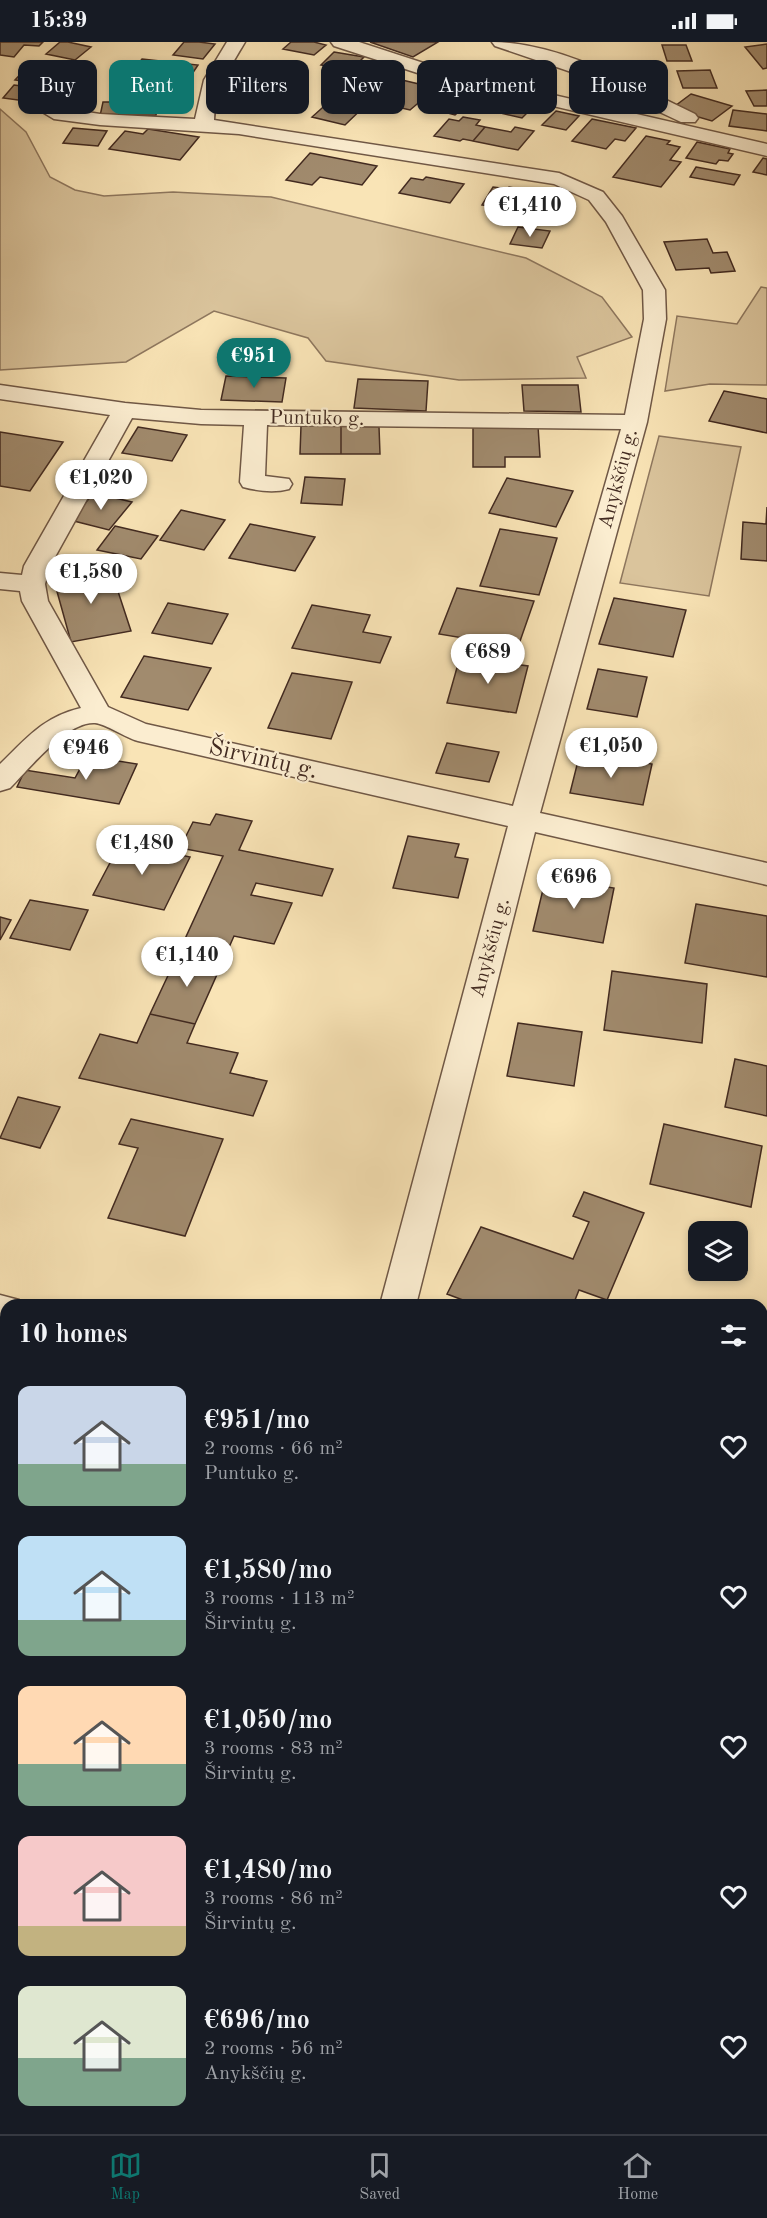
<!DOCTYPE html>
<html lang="en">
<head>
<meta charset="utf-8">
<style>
  :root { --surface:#171b24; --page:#242831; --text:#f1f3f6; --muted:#9ea1a6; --line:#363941; --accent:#0f766e }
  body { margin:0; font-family:"Old Standard TT",serif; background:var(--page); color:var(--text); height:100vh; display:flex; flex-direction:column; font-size:22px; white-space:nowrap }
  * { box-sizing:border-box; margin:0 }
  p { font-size:20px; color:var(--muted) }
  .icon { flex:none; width:33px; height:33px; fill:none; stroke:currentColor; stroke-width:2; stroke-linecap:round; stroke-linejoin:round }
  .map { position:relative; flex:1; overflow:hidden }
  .drawer { position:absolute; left:0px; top:1257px; width:768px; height:836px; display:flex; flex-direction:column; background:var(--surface); border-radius:18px 18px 0 0; box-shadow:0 3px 9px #0003 }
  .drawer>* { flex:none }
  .guide { position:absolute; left:18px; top:18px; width:732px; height:54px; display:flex; gap:12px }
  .fabs { position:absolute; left:688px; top:1179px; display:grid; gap:12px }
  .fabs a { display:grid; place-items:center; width:60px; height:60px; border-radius:12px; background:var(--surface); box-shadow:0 3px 9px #0003; font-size:30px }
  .price { position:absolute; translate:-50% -51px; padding:0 14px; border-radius:21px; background:#fff; color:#222; font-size:20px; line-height:39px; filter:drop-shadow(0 2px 3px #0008) }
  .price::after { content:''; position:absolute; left:50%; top:36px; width:18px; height:14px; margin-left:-9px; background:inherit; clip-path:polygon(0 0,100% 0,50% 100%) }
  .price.selected { background:var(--accent); color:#fff }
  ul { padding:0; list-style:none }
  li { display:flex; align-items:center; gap:18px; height:150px; padding:0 18px }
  li span { display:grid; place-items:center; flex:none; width:168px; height:120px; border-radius:12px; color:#555 }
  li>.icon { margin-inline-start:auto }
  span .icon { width:72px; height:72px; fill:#fffc; stroke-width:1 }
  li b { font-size:26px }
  h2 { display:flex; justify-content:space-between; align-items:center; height:72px; padding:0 18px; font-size:26px }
  .tag { padding:0 21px; border-radius:12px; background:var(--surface); box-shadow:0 3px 9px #0003; font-size:21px; line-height:54px }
  .tag.selected { background:var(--accent); color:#fff }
  .status { display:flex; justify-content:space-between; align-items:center; height:42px; padding:0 30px; background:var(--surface); direction:ltr }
  .status svg { height:16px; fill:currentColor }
  .menu { display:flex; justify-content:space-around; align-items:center; height:84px; border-top:2px solid var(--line); background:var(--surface); font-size:16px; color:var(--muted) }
  .menu a { display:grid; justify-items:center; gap:3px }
  .menu .selected { color:var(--accent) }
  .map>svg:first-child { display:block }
  .green { fill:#dac49c; stroke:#8e775e; stroke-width:1.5 }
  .building { fill:#a18b6e; stroke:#422a20; stroke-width:1.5 }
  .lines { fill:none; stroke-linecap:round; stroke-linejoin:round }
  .minor-casing { stroke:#705846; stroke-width:3 }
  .minor { fill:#fbedd0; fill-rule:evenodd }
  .labels { text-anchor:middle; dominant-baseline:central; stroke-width:4.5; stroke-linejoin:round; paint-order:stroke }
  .far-street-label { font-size:20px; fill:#422a20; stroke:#fbedd0 }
  .street-label { font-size:24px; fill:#422a20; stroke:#fbedd0 }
</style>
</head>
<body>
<div class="status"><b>15:39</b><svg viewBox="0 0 49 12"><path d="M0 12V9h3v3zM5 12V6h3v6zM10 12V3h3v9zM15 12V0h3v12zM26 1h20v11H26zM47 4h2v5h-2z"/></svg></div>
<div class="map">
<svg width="767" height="2092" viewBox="0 0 767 2092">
  <rect width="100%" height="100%" fill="#f9e4b6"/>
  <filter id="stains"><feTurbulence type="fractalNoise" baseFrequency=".00333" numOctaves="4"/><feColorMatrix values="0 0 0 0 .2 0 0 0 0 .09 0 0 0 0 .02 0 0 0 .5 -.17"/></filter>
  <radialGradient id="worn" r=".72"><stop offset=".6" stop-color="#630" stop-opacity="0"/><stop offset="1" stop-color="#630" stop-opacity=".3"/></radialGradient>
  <!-- green -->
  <path class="green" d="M0,67l26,23 24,45 25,13 29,6 69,-4 98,5 255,61 76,39 30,40 -55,20 9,21 -127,2 -133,-19 -18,-23 -94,-27 -88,51 -126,8z
    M761,245l6,1v97l-57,-1 -45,7 12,-75 60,8z
    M659,394l82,11 -32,149 -89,-13z
    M6,1725v158l-6,2v-157z"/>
  <!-- building -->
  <path class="building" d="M0,0h43l-4,4 -15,-1 -10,12 -14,-2z
    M60,0h8l23,5 -16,13 -29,-6z
    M184,0h15l16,2 -12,15 -30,-4z
    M291,0h23l12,3 -12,10 -31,-6z
    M370,0h68l-25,15z
    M767,2v24l-4,1 -18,-22z
    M662,3h24l6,16h-25z
    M334,10l30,5 -13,13 -30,-5z
    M142,17l56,6 -14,21 -46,-4 7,-10 -12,-2z
    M374,20l25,7 -17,13 -25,-7z
    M28,24l42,6 -12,14 -43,-6z
    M710,28l7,18h-34l-6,-17z
    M402,38l34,8 -26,22 -34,-8z
    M244,39l45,8 -18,19 -46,-9z
    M138,40l46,4 -8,12 -47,-5z
    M448,41l19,4 -9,8 15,4 -18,16 -34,-9z
    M14,43l30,4 -11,13 -30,-4z
    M767,48v16h-13l-8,-15z
    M341,49l32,7 -28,27 -33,-8z
    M691,52l41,12 -20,15 -41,-12z
    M498,58l35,7 -11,11 -34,-8z
    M103,60h55l-2,13 -56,1z
    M733,68l34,4v17l-38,-5z
    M556,69l23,5 -13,14 -24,-5z
    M463,75l17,3 -4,5 9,2 -12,14 -10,-2 -3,2 -26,-5 15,-17 10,2z
    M592,77l44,9 -11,13 -10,-2 -9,10 -34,-8z
    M485,85l26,5 4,-5 19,4 -16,19 -45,-9z
    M73,86l34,3 -9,15 -35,-3z
    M148,87l51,8 -19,23 -71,-11 16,-18 18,3z
    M646,94l24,5 -3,3 13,3 -10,13 11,2 -20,25 -48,-10z
    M697,100l33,7 -2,4 5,1 -5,7 -9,-1 -3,4 -30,-6z
    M310,111l67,13 -15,19 -42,-8 -8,8 -26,-5z
    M763,116l4,1v16l-14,-3z
    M696,125l44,8 -6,10 -44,-8z
    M426,135l38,7 -14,19 -51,-10 12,-15 12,2z
    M493,145l15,2 1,-2 41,7 -12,20 -56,-9z
    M518,185l32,4 -8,17 -32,-4z
    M707,197l6,14 14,-1 8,19 -24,2 -2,-5 -33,2 -12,-28z
    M226,334l60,2 -4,24 -61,-2z
    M358,337l70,2 -2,30 -72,-3z
    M522,343h56l3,27 -57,-1z
    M724,349l43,8v34l-58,-12z
    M473,383l65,1 2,31h-35v10h-32z
    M301,384h40v28h-41z
    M341,384l38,1 1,27h-39z
    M138,385l49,8 -15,26 -50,-8z
    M0,390l63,10 -33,49 -30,-5z
    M305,435l40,2 -3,26 -41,-2z
    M507,436l66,13 -17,36 -67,-14z
    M94,451l38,9 -23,28 -39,-10z
    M767,465v54l-26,-2 2,-37 23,2z
    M181,468l44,10 -21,30 -44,-10z
    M250,482l65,13 -20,34 -66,-13z
    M115,484l43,10 -17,23 -44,-9z
    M500,487l57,9 -18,57 -59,-9z
    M110,525l21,64 -60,11 -18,-65z
    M457,546l77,13 -16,46 -79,-13z
    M614,556l72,12 -13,47 -74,-13z
    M168,561l60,11 -16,30 -60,-11z
    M312,563l58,10 -7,17 28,5 -11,26 -88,-15z
    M144,614l67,12 -23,42 -67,-13z
    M460,615l68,9 -12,47 -69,-10z
    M598,627l49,8 -10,40 -50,-8z
    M292,631l60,9 -21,57 -63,-11z
    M447,701l52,9 -10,30 -53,-9z
    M580,711l72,11 -9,41 -73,-12z
    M87,714l50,8 -18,40 -102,-17 8,-17 50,8z
    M216,772l36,7 -13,29 94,19 -11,27 -66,-13 -5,12 41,8 -18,41 -40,-8 -11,25 -44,-9 44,-96 -43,-8 13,-26 17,3z
    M408,794l51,8 -4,13 13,2 -10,39 -65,-10z
    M121,800l69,15 -26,53 -71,-15z
    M546,835l68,11 -11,55 -70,-12z
    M30,858l58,10 -18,40 -60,-12z
    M696,862l71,12v61l-82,-14z
    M0,875l11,3 -11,20z
    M179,910l44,9 -28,63 -45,-10z
    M612,929l95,13 -5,59 -98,-13z
    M150,972l45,10 -8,19 51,10 -8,20 37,8 -14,35 -174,-38 21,-44 37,9z
    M518,981l64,9 -8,54 -67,-10z
    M735,1017l32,7v50l-42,-9z
    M18,1055l42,10 -20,41 -40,-10z
    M131,1077l92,20 -38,97 -77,-18 30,-70 -19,-4z
    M664,1082l98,22 -11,61 -101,-23z
    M584,1150l60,21 -37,87 -28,-10 -6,15h-97l-29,-11 34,-67 92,32 16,-37 -16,-6z
    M762,1341l5,2v82l-5,-2z
    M6,1369v98l-6,-3v-85z
    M764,1834l3,1v242h-5v-242z
    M6,1911v63l-6,-14v-45z
    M262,2086h95l-1,4z
    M441,2086h147v6h-147z"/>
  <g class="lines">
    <defs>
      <path id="minor" d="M227,0h18c-15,25 -30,48 -31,78l345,53 44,19 19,24 43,74 1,29 -19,103 -107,391 227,50v22l-232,-53 -119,473h-36l128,-479 -370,-85c-12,-3 -32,-17 -43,-18 -28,-2 -66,46 -85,65l-10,3v-27c27,-26 43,-47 81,-56l-59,-107 -2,-10 -20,-2v-16l22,2 2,-9 86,-151 -110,-16v-14l125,18 76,7 424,5 19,-96 -1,-29 -37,-68 -17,-22 -35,-16 -315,-50 -139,-9 -46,-6 -10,-6 10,-6 46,7 95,5 9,-39zM132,376l69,6 43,1 -4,57 3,5c15,4 31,6 46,2l3,-5 -3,-5 -24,-3 2,-51 354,4 -108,377 -367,-82 -38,-17 -60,-106 -3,-17 5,-18z
        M331,0h28l86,28 322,74v12l-334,-78 -99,-32z
        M492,0c68,0 142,43 203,72l3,4 -3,4h-14l-98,-46 -88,-30z
        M0,1253l19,5 2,5h-15v22h-6z
        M762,1504l5,2v38l-5,-2z"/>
    </defs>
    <!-- minor casing -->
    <use href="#minor" class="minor-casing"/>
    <!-- minor -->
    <use href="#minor" class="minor"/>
  </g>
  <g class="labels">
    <!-- far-street labels -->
    <g class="far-street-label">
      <text transform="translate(317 377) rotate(1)">Puntuko g.</text>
      <text transform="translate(619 437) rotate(-75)">Anykščių g.</text>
      <text transform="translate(491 906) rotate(-75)">Anykščių g.</text>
    </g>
    <!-- street labels -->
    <g class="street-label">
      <text transform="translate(263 718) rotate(13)">Širvintų g.</text>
    </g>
  </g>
  <rect width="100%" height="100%" filter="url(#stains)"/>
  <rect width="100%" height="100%" fill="url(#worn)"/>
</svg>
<div class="fabs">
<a><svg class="icon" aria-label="layers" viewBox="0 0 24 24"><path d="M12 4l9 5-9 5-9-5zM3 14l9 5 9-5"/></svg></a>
</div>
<b class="price" style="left:530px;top:196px">€1,410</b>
<b class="price selected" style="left:254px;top:347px">€951</b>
<b class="price" style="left:101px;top:469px">€1,020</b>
<b class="price" style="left:91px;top:563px">€1,580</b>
<b class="price" style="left:488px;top:643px">€689</b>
<b class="price" style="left:611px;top:737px">€1,050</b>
<b class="price" style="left:86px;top:739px">€946</b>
<b class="price" style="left:142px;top:834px">€1,480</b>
<b class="price" style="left:574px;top:868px">€696</b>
<b class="price" style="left:187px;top:946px">€1,140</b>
<div class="guide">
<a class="tag">Buy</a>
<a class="tag selected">Rent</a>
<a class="tag">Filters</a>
<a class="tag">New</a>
<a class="tag">Apartment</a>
<a class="tag">House</a>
</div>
<section class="drawer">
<h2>10 homes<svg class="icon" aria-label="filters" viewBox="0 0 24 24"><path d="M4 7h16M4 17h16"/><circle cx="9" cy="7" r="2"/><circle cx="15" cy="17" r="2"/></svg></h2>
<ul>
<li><span style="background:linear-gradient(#c9d6e8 65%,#7fa58c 0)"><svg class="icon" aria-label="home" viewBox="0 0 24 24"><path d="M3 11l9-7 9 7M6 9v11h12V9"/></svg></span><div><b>€951/mo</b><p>2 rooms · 66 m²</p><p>Puntuko g.</p></div><svg class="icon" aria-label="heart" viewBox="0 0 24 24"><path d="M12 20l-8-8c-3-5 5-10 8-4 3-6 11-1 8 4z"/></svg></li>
<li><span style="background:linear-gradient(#bfe0f5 70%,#7fa58c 0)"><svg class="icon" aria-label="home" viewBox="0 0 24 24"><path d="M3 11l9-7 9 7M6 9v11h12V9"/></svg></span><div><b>€1,580/mo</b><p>3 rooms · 113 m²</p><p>Širvintų g.</p></div><svg class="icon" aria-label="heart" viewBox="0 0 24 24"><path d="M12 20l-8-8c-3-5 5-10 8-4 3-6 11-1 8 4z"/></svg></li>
<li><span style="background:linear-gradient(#ffd9b3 65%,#7fa58c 0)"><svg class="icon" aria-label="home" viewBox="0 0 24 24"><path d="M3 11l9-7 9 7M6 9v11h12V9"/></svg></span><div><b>€1,050/mo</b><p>3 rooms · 83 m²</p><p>Širvintų g.</p></div><svg class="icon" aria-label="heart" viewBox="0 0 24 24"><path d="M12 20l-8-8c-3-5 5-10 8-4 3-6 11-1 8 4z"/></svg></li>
<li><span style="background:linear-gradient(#f6c9c9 75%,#c2b280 0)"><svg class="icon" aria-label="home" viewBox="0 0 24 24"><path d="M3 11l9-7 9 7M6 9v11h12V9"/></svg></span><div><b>€1,480/mo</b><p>3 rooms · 86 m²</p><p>Širvintų g.</p></div><svg class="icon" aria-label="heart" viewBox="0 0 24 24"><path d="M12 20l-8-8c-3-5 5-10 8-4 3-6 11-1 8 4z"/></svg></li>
<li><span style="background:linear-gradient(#dfe7d0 60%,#7fa58c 0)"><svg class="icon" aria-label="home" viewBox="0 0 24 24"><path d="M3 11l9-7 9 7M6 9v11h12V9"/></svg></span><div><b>€696/mo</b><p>2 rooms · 56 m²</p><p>Anykščių g.</p></div><svg class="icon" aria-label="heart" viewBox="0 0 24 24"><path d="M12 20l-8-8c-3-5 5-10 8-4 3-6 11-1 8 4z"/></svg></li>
</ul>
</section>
</div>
<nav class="menu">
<a class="selected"><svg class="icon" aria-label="map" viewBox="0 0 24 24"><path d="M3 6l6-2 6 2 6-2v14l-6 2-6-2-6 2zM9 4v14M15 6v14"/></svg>Map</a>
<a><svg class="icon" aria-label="saved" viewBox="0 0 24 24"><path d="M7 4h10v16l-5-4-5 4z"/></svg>Saved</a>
<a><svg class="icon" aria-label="home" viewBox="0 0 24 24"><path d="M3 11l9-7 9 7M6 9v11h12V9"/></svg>Home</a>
</nav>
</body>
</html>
